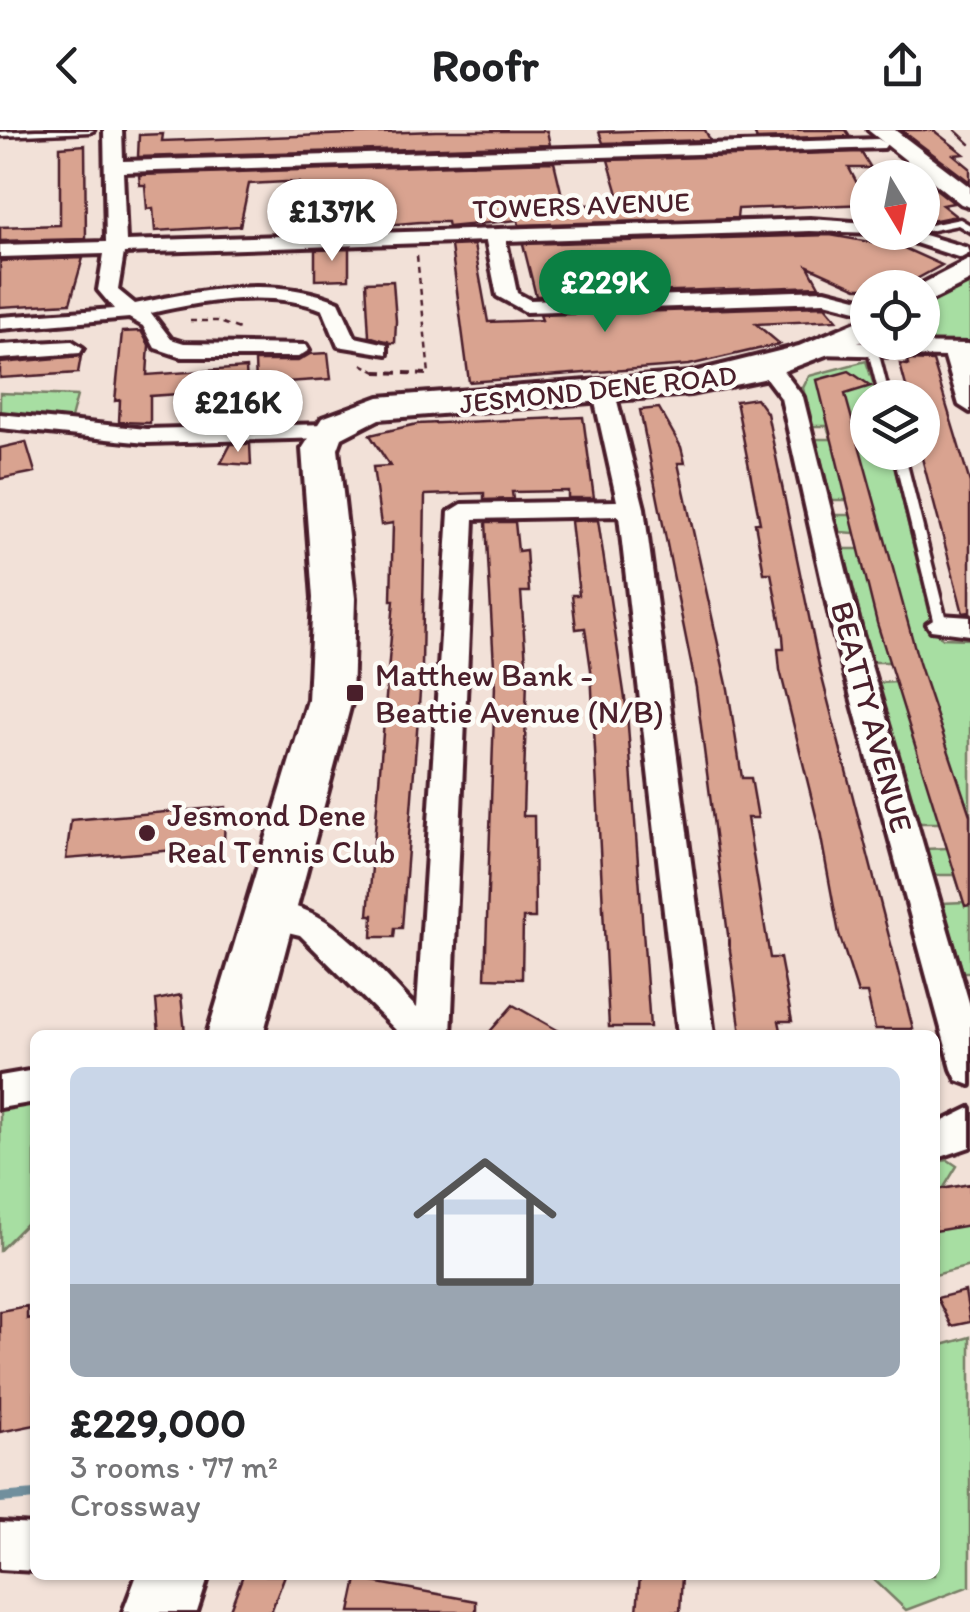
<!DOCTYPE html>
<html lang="en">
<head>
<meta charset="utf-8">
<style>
  :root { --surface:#fff; --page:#f2f2f2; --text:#202124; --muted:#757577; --line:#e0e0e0; --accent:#0b8043 }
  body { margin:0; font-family:Itim,sans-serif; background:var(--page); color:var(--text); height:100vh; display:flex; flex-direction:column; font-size:38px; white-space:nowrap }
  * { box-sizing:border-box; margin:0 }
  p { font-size:32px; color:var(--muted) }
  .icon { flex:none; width:55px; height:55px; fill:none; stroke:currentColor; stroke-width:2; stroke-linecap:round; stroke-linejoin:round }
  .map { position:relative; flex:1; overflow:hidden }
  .panel { position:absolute; left:30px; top:900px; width:910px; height:550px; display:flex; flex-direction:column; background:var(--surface); border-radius:15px; box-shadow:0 2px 8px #0004 }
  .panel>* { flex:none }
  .needle { width:65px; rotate:170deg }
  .buttons { position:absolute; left:850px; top:30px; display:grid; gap:20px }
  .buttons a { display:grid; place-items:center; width:90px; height:90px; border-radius:50%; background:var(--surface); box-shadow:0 2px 8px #0004; font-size:50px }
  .price { position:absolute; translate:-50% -85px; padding:0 22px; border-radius:35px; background:#fff; color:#222; font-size:32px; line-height:65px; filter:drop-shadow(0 2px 5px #0008) }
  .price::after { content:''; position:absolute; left:50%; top:60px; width:30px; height:22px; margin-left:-15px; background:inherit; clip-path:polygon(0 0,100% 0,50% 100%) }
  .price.on { background:var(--accent); color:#fff }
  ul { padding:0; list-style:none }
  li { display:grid; align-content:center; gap:20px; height:530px; padding:0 40px }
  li+li { border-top:2px solid var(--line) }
  li span { display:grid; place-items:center; height:310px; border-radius:15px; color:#555 }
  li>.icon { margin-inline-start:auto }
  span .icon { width:180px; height:180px; fill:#fffc; stroke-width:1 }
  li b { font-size:42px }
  header { display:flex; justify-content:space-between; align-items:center; height:130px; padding:0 40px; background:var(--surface); font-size:45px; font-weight:700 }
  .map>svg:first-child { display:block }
  .green { fill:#a7dea2; stroke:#787e66; stroke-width:2.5 }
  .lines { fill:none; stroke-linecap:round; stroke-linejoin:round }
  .stream { stroke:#718f9d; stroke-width:10 }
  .building { fill:#d9a390; stroke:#4a1f2b; stroke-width:2.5 }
  .lane-casing { stroke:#4a1f2b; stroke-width:7 }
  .street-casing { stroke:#4a1f2b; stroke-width:8 }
  .secondary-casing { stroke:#4a1f2b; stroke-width:7 }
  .primary-casing { stroke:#4a1f2b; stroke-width:8 }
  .path-far1 { stroke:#4a1f2b; stroke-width:2.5; stroke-dasharray:6 5; stroke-linecap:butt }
  .path { stroke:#4a1f2b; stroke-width:4; stroke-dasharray:8 6; stroke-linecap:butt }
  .lane { fill:#fdfcf7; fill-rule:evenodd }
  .street { fill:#fdfcf7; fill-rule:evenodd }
  .secondary { fill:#fdfcf7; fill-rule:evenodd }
  .primary { fill:#fdfcf7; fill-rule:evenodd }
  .tram { stroke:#4a1f2b; stroke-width:2.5 }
  .poi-dot { fill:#4a1f2b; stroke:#fdfcf7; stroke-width:4 }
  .labels { text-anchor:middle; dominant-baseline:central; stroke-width:9; stroke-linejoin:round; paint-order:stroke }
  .far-street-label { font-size:28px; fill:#4a1f2b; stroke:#fdfcf7 }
  .poi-label { font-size:32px; fill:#4a1f2b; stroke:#fdfcf7; text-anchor:start }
  .street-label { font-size:32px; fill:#4a1f2b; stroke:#fdfcf7 }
</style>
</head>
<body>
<header><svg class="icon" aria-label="back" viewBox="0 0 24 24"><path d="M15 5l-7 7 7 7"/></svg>Roofr<svg class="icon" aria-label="share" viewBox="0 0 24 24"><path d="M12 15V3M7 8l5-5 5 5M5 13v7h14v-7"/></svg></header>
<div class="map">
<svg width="970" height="1482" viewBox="0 0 970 1482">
  <rect width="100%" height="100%" fill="#f2e1d8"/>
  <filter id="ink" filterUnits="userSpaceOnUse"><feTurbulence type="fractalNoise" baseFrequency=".01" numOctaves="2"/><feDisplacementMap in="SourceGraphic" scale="20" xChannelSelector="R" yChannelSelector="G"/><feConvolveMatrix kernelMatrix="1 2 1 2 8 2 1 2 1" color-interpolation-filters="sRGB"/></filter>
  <g filter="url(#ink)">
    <!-- green -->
    <path class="green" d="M970,151v63l-94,-1 46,-1 1,-34z
      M866,231l12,36 -10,1v54l23,1 43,178 8,7 28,1v333h-7l-21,-69 22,-1 -9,-27h-21l-8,-26 21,-1 -7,-25h-21l-41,-140 18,-1 -6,-20h-18l-29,-113h16l-4,-16 -16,-1 -5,-17h17l-4,-15h-16l-15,-61h15l-4,-13h-15l-9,-38 6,-12z
      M0,263l77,3 -7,26 -70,-7z
      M35,972v113l-35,35v-142z
      M948,1030l9,6 -14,23 27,-5v82l-35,9v-113z
      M970,1207v249l-64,24 -37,-35h66v-228z"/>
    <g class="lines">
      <!-- stream -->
      <path class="stream" d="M0,1368l35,-3"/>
    </g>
    <!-- building -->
    <path class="building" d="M661,0h44l5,10 -107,3 -4,-11z
      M753,0h93l4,6 -93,3z
      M901,0h32l31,24 -10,1 16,13v14z
      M436,1h111l3,14 -412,12 1,-22 24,-1 -1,7z
      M85,15l1,94 -86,2v-14l60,-2v-78z
      M861,22l10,16h-22l19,36 -130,5 -1,9 -218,7 -1,-5 -70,7 -1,-5h-27l-106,9v-14l-15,1v-35l-13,-1 -37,2 -9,42 -85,5 -2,-23 -6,1 -2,-24h-5l-1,-10 415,-13 10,42 16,1 41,-1 -13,-44z
      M922,48l32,25 -12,2 14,11 -25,5 -9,-4z
      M830,105l74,13 38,17 -42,23h-43l-49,-22 11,20 -283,10 -13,-52z
      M474,115l14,77 54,-2 -2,-5 285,-9 12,14 -81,4 24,20 -91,21 -220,17 -18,-136z
      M349,119v30l-34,1v-30z
      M83,128l-13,45 -70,4v-46z
      M393,151l3,40 -1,22h-5l-21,-7 -3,-54z
      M141,201l8,14 -2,30 99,-7 3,54 -26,1 -1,-32 -72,5v27l-31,-1 1,-22 -5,1 7,-69z
      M328,223l3,26 -75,5 -1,-23h43l12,-7z
      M81,226l-3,17 -78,5v-15z
      M907,230l26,1 37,122v129l-7,1 -41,-155v-60l-15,-8 -7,-26 8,1z
      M849,241l22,15 -26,8 74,269 51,152v90l-5,1 -88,-283 -60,-243z
      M756,268l11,15 53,257 93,359h-38l-8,-36h-9l-19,-59 -19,-102 -40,-162 -2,-21h6l-1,-13 -12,-63h-7l-9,-50h5l-24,-122z
      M659,278l22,39 4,16h-7l50,226 14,89h9l7,40h-11l23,140h10l12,63h-13l3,14h-41l-45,-347 -56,-278z
      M583,287l11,81h-26v-7l-56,1 1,7 -29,1v-7l-59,2 -3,171 -20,262h-7l-1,9h-22l1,-22h-5l26,-315h-3l2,-77 -12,2 -8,-58 17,-1 -20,-31 47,-11z
      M26,312l9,30 -35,7v-31z
      M231,314h19l1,21 -30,-2z
      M598,390l29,192 23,315h-41l-18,-357 -6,-42 -9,1 -4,-34h7l-8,-74z
      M486,392h29l3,29 8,-1 3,42h-8l6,85 -4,139h11l1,102h-12l-1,61 -37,-1 10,-294z
      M225,677l-1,39 -158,13 5,-39z
      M181,865l4,38 -26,2 -3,-35z
      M513,875l53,30h-79z
      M970,1054v41l-35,6v-41z
      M965,1161l5,31 -19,4 -14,-28z
      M27,1176v13l8,-2v108l-35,7v-121z
      M243,1445h42l-14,37h-42z
      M640,1445h42l-2,37h-43z
      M357,1449l119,22v11h-126z"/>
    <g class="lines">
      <defs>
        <path id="lane" d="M36,0h58l-4,2 -90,4v-4z
          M960,89l10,6v7l-12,-7 -30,6 -6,-3v-8l8,5z
          M873,218l5,3 12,47h-10l-12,-47z
          M893,322h11l43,172 -2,3h-8l-2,-3z"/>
        <path id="street" d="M104,0h18l1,31 755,-22 9,5 -3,4 -761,24 3,69 684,-22 58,4v9l7,1 -65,-2 -304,10 11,52 13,7 295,-10 43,11v12l-43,-11 -299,10 -29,-16 -11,-55 -362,12 -6,37 17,14c66,-14 140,-29 204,-2l16,35 32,7v10l-49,-8 -15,-36c-51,-21 -119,-9 -172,3l20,26 13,4 122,2 3,5 -11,7h-116l-27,-9 -12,-22 -14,-8 -129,11v-12l114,-8 -16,-19 6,-36 -104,3v-12l106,-3z
          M882,102h32l54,16 2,5 -9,5z
          M72,211l11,7 -3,5 -80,6v-14z
          M825,212l145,2v68l-11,-7 -14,-48 -128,-3v-10z
          M770,232l8,2 25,33 58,234 109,375v79l-13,-5 -5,-11 -119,-438 -52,-233 -22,-29z
          M604,256l11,7 29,115 70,527h-36l-59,-519 -145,3 -23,516h-50l-101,-100 -41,-10 -5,-9 5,-9c60,-19 120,64 158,101l32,-496 13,-8 155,-3 -24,-108z
          M0,284l146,15 181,-5 12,7 -12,7 -181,5 -146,-15z
          M941,485l29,2v18l-39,-5 -4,-6z
          M35,940v32l-35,6v-32z
          M970,978v39l-35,12v-34z
          M0,1393l35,2v46l-35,-2z"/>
        <path id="secondary" d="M868,0h27l75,57v20l-9,-3z"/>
        <path id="primary" d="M970,129v22l-48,24v-17h-8z
          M868,187v22l-105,40 -73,15 -311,25 -37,19 -4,11 17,149 -3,102 -89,335h-56l101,-335 5,-102 -11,-149 20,-31 57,-21 311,-24 109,-27z
          M137,1445h72l-12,37h-74z"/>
      </defs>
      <!-- lane casing -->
      <use href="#lane" class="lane-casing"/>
      <!-- street casing -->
      <use href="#street" class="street-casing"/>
      <!-- secondary casing -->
      <use href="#secondary" class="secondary-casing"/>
      <!-- primary casing -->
      <use href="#primary" class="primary-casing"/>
      <!-- path-far1 -->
      <path class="path-far1" d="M417,126l12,118
        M190,191h27l25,9
        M362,234l18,10"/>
      <!-- path -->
      <path class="path" d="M376,242l53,2"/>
      <!-- lane -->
      <use href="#lane" class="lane"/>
      <!-- street -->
      <use href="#street" class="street"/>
      <!-- secondary -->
      <use href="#secondary" class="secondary"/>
      <!-- primary -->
      <use href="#primary" class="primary"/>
      <!-- tram -->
      <path class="tram" d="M955,0l15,14"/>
    </g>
  </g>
  <!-- markers -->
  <g class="poi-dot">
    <rect x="345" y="553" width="20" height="20" rx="5"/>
    <circle cx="147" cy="703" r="10"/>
  </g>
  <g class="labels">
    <!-- far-street labels -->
    <g class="far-street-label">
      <text transform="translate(581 75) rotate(-2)">TOWERS AVENUE</text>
      <text transform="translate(598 259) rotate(-6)">JESMOND DENE ROAD</text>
    </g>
    <!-- poi labels -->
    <g class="poi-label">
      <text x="375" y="545">Matthew Bank -<tspan x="375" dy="37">Beattie Avenue (N/B)</tspan></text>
      <text x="167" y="685">Jesmond Dene<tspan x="167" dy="37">Real Tennis Club</tspan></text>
    </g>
    <!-- street labels -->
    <g class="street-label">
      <text transform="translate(872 587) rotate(75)">BEATTY AVENUE</text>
    </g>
  </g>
</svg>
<div class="buttons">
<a><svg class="needle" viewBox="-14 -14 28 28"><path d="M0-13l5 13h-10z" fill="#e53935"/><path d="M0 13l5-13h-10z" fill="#757577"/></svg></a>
<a><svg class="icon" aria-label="locate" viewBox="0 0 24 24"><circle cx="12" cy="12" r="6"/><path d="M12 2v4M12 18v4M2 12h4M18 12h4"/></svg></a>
<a><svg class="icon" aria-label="layers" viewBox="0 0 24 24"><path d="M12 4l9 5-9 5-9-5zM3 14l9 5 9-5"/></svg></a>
</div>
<b class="price" style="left:332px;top:134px">£137K</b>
<b class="price on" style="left:605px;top:205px">£229K</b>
<b class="price" style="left:238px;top:325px">£216K</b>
<section class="panel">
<ul>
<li><span style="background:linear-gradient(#c9d6e8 70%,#9aa5b1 0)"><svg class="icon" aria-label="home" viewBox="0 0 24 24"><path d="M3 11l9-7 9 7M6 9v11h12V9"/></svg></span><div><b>£229,000</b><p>3 rooms · 77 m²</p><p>Crossway</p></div></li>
</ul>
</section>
</div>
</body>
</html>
